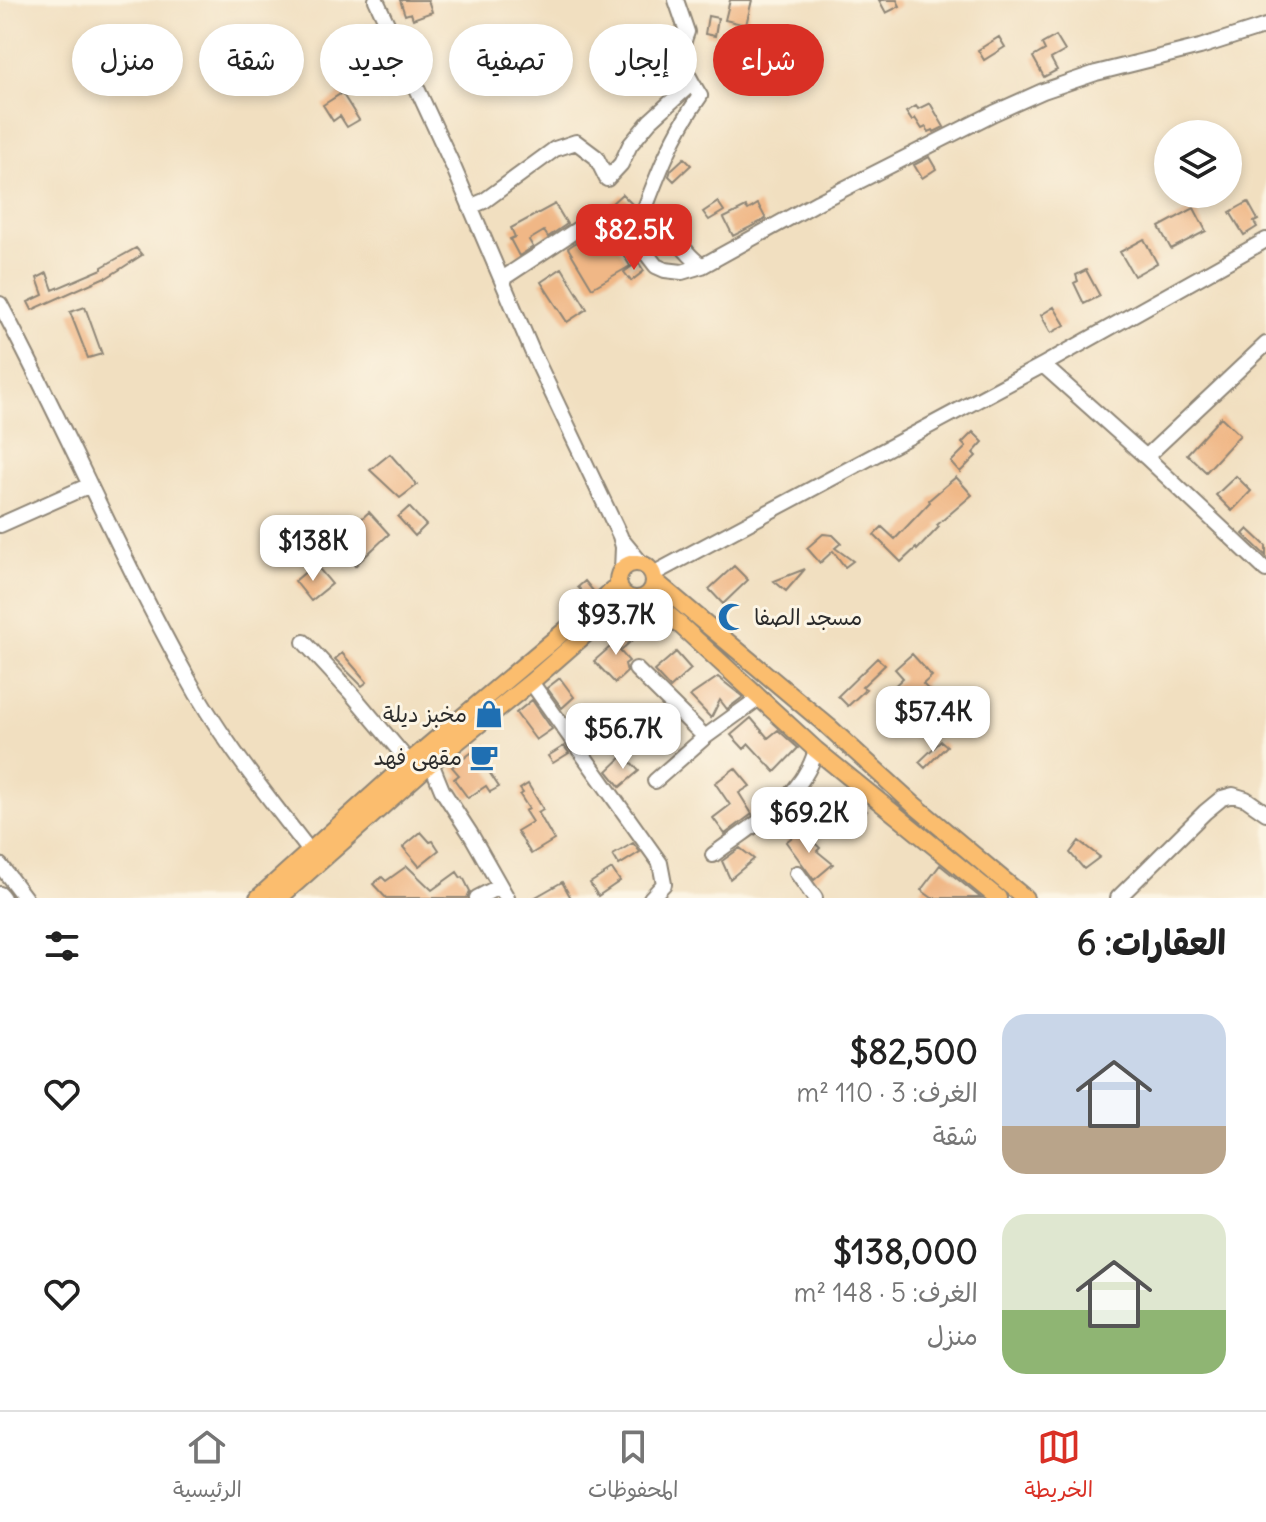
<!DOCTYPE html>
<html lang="ar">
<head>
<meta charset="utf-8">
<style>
  :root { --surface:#fff; --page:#f6f6f6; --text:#222; --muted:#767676; --line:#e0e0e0; --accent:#d93025 }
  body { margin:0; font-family:Delius,"Playpen Sans Arabic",sans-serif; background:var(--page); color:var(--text); direction:rtl; height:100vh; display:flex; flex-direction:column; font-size:30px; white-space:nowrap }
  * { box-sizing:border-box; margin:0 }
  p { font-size:26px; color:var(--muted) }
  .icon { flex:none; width:44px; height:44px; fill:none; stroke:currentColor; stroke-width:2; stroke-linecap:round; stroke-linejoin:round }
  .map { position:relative; height:898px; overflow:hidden; direction:ltr }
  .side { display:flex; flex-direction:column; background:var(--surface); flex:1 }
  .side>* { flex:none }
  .top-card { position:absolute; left:24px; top:24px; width:800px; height:72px; direction:rtl; display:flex; gap:16px }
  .buttons { position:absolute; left:1154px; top:120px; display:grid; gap:16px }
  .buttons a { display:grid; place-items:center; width:88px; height:88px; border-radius:50%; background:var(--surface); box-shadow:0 4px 12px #0003; font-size:40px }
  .price { position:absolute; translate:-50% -68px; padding:0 18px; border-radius:16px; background:#fff; color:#222; font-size:26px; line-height:52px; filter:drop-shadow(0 2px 4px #0008) }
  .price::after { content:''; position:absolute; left:50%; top:48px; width:24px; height:18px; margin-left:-12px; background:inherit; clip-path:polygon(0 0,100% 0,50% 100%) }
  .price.current { background:var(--accent); color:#fff }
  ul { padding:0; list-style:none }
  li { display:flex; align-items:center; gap:24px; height:200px; padding:0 40px }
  li span { display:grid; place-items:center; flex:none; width:224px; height:160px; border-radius:24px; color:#555 }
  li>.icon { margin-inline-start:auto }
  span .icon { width:96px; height:96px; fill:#fffc; stroke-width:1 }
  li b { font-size:34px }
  h2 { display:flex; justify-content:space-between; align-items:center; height:96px; padding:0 40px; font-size:34px }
  .chip { padding:0 28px; border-radius:36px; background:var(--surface); box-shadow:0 4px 12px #0003; font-size:28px; line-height:72px }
  .chip.current { background:var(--accent); color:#fff }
  .tabs { display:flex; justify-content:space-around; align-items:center; height:112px; border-top:2px solid var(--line); background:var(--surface); font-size:22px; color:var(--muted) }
  .tabs a { display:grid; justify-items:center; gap:4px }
  .tabs .current { color:var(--accent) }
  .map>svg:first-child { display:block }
  .building { fill:#f0b786 }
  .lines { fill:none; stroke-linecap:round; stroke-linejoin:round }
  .minor-casing { stroke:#8e8576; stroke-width:18 }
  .major-casing { stroke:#8e8576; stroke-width:20 }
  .minor { stroke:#fff; stroke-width:14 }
  .major { stroke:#fbbd6e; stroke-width:16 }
  .labels { text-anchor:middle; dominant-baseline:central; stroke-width:6; stroke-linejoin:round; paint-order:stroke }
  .poi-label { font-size:22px; fill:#2b2b2b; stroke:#fcf5e5; text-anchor:end }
</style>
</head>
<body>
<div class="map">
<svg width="1266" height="898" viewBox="0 0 1266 898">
  <rect width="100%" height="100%" fill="#fcf5e5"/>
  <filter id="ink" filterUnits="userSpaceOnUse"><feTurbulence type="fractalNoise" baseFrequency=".0125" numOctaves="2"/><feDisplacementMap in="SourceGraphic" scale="16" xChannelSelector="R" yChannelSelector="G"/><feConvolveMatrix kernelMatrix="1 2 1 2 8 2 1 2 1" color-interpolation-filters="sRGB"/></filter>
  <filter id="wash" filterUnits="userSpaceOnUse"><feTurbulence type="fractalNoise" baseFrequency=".006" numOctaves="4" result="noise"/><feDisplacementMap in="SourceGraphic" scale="32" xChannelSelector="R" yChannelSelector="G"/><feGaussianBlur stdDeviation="1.8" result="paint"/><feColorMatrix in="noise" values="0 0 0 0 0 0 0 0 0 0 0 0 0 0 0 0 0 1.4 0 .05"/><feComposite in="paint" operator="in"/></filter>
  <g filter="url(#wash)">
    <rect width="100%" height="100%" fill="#f1dfc0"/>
    <g id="blocks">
      <!-- building -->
      <path class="building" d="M400,0h28l4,12 -19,7 -2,-6 -6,2z
        M730,0h22l-6,25 -21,-5z
        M879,0h18l3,6 -14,7z
        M708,16l10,2 -3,18 -10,-2z
        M661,31l14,5 -2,10 -15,-5z
        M1056,36l9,15 -14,8 6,11 -13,7 -11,-20 12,-7 -3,-6z
        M999,37l6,10 -21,13 -6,-10z
        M342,93l17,27 -12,7 -7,-11 -7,5 -10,-16z
        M930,103l14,24 -10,5 -1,-2 -4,2 -3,-5 -4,2 -7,-11 -3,3 -6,-9 10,-6 2,3z
        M929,157l7,12 -14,9 -8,-13z
        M684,158l7,7 -17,16 -5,-5 2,-6z
        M622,194l12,12 -6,5 -13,-3 -4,-4z
        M718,202l6,9 -15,9 -6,-8z
        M1248,202l10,18 -4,2 3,5 -13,8 -14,-23z
        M555,204l12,20 -19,13 -4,-6 -15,9 4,7 -14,9 -9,-17 5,-2 -4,-9z
        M758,204l8,15 -33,17 -9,-18 22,-11 2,3z
        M1194,208l12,23 -35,18 -12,-22z
        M606,226l24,40 -38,22 -24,-40 29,-20z
        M1144,239l13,24 -23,13 -14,-24z
        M136,248l6,7 -23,15 -13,8 -1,-1 -73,33 -4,-8 15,-7 -6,-17 10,-5 6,17 49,-21v-2z
        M638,262l6,9 -13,10 -7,-9z
        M562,268l25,41 -20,13 -26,-40z
        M1086,270l14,26 -16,8 -10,-21 4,-2 -2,-6z
        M85,307l17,47 -14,4 -18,-46z
        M1054,307l11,18 -14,8 -10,-18z
        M1221,417l19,18 -34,37 -19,-18z
        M973,432l10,10 -10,11 3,3 -16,16 -9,-10 15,-15 -4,-4z
        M390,454l27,31 -17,13 -30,-28z
        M1236,476l15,15 -19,20 -16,-16z
        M956,477l16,18 -35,30 2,2 -22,23 -1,-2 -15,14 -27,-27 8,-8 13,12 35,-37 -1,-2z
        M409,507l17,18 -11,11 -17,-19z
        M369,512l20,22 -34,32 -20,-23z
        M1248,529l18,17v10l-23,-22z
        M823,534l10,1 8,8 -6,5 18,13 -8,6 -12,-16 -13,12 -13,-15z
        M315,564l17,20 -21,17 -16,-20z
        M734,566l14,14 -25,24 -14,-15z
        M805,569l-19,22 -12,-10z
        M585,581l9,11 -7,5 -9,-10z
        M634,626l5,8 -19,17 9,10 -4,3 2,8 -12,11 -21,-22z
        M676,652l15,17 -21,19 -16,-17z
        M342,653l25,29 -5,4 -27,-27z
        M912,654l20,22 -9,8 19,20 -14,13 -11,-12 5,-5 -11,-12 -13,13 -10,-9 15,-14 -8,-9z
        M877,658l8,7 -23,22 4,2 -18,17 -10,-10z
        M718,677l25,20 -16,12 -7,-9 -9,18 -21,-22z
        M560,678l14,19 -12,11 -15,-20z
        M532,700l20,29 -16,11 -20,-27z
        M751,718l17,20 10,-8 20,18 -23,24 -26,-28 -5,5 -13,-14z
        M941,741l6,5 -22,22 -6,-6z
        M482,745l8,11 -9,4 18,27 -9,5 -4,-6 -18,12 -14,-19 5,-4 -7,-8z
        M564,746l5,7 -16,10 -5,-7z
        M624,755l15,16 -19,16 -13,-16z
        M735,768l15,18 -11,7 13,21 -27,20 -12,-16 17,-13 -15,-22z
        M528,784l15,25 -5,3 16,28 -23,14 -14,-23 15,-9 -7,-11 4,-2 -9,-14 3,-2 -3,-4z
        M853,799l14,12 -10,11 -14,-12z
        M801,830l19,18 -3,3 16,13 -19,16 -28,-38z
        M421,832l9,10 3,-1 6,9 -20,16 -16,-19z
        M1079,841l21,16 -16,12 -14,-16z
        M633,843l7,9 -21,13 -6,-10z
        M740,848l14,11 -24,20 -8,-18z
        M940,865l41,33h-49l-11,-8z
        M407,866l25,24 25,-18 4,6 2,-1 7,14 -3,7h-81l-13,-14 9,-7 4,4z
        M612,869l8,12 -22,15 -8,-13z
        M562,882l9,16h-37z"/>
    </g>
  </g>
  <g filter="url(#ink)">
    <use href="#blocks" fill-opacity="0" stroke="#8e8576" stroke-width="2"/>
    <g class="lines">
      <defs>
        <path id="minor" d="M376,0l77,166 79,185 88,185 3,11 -1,23
          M676,0l11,32c-11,26 -1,41 13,64 -28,39 -44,83 -61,128 32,-4 29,8 48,28 4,5 10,10 15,14
          M470,207l14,-6 71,-52 21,-7 20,15 11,22 14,-15 9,-19 20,-24 42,-38
          M502,279l91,-60 14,-3 32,8 -6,9 3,7 20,26 9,4 17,2 20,-6 116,-64 176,-89 49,-22 53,-18 104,-26 66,-21
          M0,304c65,122 119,250 186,371 34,63 80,119 123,175
          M1043,365l103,92 120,113
          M1146,457l120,-113
          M0,525l90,-40
          M622,540l19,23
          M653,574l390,-209 223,-125
          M304,642l47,51 58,69
          M636,669l69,68
          M531,682l129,181 4,21 -13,14
          M431,763l11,27 28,43 37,65
          M655,781l50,-44 54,-39
          M713,855c39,-30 89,-55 103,-105
          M0,865l25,33
          M797,873l18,25
          M0,894l3,4
          M477,898l23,-12
          M1118,898l87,-86 17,-14 11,-3 13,4 20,14"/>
        <path id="major" d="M618 581a18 18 0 1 1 36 0a18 18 0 1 1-36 0Z
          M655,581l175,147 83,76 112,94
          M643,598l19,11 16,14 138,127 182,148
          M258,898l151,-136 210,-177
          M279,898l152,-135 100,-81 72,-63 12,-10 21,-10"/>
      </defs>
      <!-- minor casing -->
      <use href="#minor" class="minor-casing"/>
      <!-- major casing -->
      <use href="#major" class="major-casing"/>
      <!-- minor -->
      <use href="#minor" class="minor"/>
      <!-- major -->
      <use href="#major" class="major"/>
    </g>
  </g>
  <!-- icons -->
  <defs>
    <symbol id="mosque-bare" viewBox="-9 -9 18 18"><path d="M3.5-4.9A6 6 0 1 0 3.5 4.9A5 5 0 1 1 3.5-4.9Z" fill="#1f6fb2" stroke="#fcf5e5" stroke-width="2.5" paint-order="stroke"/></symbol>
    <symbol id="shop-bare" viewBox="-9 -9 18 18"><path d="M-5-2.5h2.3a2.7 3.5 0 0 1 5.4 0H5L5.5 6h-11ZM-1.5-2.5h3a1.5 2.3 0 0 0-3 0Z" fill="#1f6fb2" stroke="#fcf5e5" stroke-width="2.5" paint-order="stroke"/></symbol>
    <symbol id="cafe-bare" viewBox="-9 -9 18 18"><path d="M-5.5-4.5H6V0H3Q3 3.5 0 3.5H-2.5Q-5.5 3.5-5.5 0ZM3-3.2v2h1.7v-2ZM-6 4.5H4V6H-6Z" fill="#1f6fb2" stroke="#fcf5e5" stroke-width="2.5" paint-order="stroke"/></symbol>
  </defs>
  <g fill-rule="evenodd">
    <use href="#mosque-bare" x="712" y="597" width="40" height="40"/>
    <use href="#shop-bare" x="469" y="694" width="40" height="40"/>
    <use href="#cafe-bare" x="464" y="737" width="40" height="40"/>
  </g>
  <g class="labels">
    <!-- poi labels -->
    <g class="poi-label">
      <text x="754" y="617" text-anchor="start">مسجد الصفا</text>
      <text x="467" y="714">مخبز ديلة</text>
      <text x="462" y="757">مقهى فهد</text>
    </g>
  </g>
</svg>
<div class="buttons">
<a><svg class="icon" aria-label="layers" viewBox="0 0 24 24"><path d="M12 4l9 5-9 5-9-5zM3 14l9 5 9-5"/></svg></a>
</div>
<b class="price current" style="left:634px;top:272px">$82.5K</b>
<b class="price" style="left:313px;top:583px">$138K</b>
<b class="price" style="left:616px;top:657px">$93.7K</b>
<b class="price" style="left:933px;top:754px">$57.4K</b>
<b class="price" style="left:623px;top:771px">$56.7K</b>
<b class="price" style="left:809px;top:855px">$69.2K</b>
<div class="top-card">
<a class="chip current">شراء</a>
<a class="chip">إيجار</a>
<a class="chip">تصفية</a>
<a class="chip">جديد</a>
<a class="chip">شقة</a>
<a class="chip">منزل</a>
</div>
</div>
<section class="side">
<h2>العقارات: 6<svg class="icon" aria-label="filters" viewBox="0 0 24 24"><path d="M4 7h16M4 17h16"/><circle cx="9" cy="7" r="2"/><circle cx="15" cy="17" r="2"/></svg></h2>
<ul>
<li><span style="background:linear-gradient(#c9d6e8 70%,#b9a48a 0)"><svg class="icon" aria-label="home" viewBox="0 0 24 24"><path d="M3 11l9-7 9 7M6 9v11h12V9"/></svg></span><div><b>$82,500</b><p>الغرف: 3 · 110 m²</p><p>شقة</p></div><svg class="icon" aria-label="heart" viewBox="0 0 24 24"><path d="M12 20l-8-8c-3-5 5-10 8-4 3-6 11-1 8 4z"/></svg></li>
<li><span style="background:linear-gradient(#dfe7d0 60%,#8fb573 0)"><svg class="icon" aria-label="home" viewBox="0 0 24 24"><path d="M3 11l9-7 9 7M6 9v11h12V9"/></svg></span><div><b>$138,000</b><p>الغرف: 5 · 148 m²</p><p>منزل</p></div><svg class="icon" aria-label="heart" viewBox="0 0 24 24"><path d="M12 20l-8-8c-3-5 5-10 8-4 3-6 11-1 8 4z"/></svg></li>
</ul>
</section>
<nav class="tabs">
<a class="current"><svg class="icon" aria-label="map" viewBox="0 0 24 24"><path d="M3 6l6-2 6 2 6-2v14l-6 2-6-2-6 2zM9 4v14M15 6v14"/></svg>الخريطة</a>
<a><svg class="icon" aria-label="saved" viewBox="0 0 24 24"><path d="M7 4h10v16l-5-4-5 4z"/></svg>المحفوظات</a>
<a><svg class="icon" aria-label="home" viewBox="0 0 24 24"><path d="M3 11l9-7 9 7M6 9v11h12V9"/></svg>الرئيسية</a>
</nav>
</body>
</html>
